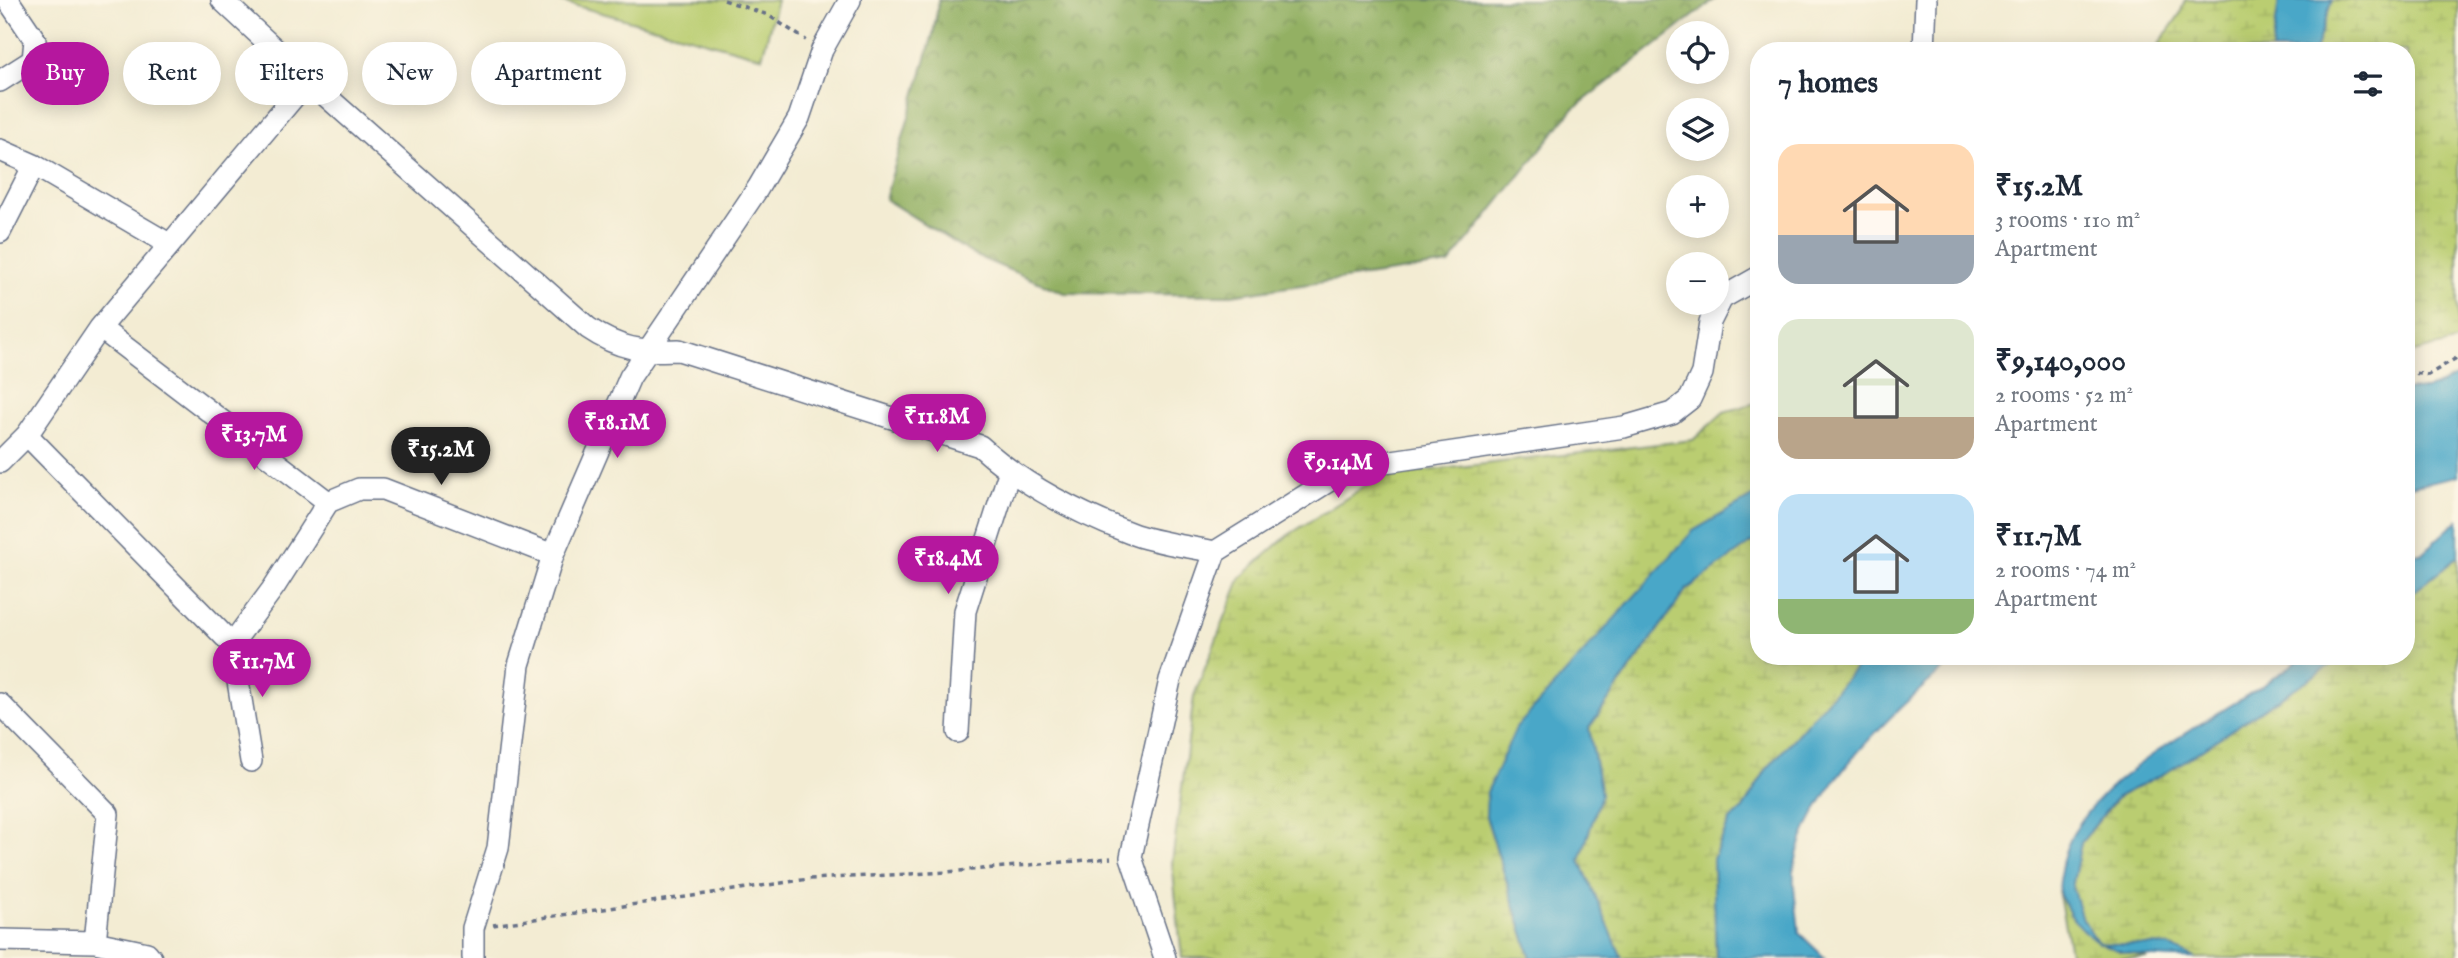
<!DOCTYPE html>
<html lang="en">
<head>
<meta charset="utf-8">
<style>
  :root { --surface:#fff; --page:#f2f2f3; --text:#1f2937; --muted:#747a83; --accent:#b5179e }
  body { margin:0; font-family:"IM FELL English",serif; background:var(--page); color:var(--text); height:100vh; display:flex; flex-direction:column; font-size:26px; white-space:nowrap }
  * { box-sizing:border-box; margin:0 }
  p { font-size:23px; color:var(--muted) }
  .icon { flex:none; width:38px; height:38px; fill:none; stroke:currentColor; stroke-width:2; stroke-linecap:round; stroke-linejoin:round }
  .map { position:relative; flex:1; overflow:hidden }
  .sheet { position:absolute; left:1750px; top:42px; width:665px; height:623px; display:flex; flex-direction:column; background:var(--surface); border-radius:28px; box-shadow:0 4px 18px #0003 }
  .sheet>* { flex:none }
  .guide { position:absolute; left:21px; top:42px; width:665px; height:63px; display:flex; gap:14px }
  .buttons { position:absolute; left:1666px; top:21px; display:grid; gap:14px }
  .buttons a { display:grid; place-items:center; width:63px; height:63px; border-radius:50%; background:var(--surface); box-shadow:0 4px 18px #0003; font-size:35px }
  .price { position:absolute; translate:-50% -60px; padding:0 16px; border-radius:24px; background:var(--accent); color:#fff; font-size:23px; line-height:46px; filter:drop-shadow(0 2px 4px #0008) }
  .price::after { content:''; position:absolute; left:50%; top:42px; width:21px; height:16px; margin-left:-10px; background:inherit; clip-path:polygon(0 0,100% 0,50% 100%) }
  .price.on { background:#222; color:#fff }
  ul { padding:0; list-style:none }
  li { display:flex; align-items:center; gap:21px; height:175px; padding:0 28px }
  li span { display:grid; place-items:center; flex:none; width:196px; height:140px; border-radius:21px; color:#555 }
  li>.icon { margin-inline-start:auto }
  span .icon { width:84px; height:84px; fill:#fffc; stroke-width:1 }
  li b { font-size:30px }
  h2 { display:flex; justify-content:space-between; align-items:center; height:84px; padding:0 28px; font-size:30px }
  .pill { padding:0 24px; border-radius:32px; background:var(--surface); box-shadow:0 4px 18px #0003; font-size:24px; line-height:63px }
  .pill.on { background:var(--accent); color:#fff }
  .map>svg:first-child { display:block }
  .grass { fill:#bacd71; stroke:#6a7e68; stroke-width:2 }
  .forest { fill:url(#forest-crowns); stroke:#577060; stroke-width:2 }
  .wetland { fill:url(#wetland-marsh); stroke:#6a7e68; stroke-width:2 }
  .water { fill:#4aa7c8; stroke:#326b93; stroke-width:2 }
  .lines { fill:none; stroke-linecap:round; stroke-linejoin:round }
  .minor-casing { stroke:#677187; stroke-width:24 }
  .path { stroke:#677187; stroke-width:3.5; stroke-dasharray:5 5; stroke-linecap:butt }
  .minor { stroke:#fff; stroke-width:21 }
</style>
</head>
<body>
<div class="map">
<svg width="2458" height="958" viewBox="0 0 2458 958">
  <defs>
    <pattern id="forest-crowns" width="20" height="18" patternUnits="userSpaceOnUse" patternTransform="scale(1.75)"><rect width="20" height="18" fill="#93b063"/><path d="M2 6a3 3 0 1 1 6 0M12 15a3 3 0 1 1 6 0" fill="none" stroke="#779055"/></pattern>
    <pattern id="wetland-marsh" width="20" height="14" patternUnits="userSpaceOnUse" patternTransform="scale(1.75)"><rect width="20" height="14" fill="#bacd71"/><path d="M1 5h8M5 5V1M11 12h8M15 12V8" fill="none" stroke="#9fb064"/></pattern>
  </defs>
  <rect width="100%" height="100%" fill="#fcf5e5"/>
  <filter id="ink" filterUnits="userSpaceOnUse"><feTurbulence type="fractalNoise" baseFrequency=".0143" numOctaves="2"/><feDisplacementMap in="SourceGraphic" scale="14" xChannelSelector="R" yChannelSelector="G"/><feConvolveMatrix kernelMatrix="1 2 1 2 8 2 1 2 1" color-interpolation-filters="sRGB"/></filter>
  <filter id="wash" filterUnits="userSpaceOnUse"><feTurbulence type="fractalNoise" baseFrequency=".00686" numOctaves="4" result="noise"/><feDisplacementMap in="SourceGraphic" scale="28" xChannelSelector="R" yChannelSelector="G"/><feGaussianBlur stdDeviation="1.57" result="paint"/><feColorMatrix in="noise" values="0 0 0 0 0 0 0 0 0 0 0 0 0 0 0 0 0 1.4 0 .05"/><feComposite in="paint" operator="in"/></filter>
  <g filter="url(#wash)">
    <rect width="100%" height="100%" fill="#f3ecd3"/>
    <!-- grass -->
    <path class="grass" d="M555,0h222l-15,57z"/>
    <!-- forest -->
    <path class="forest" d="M939,0h775l-142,110 -123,154 -218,31 -167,-2 -90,-38 -89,-56 48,-165z"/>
    <!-- wetland -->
    <path class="wetland" d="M2185,0h94l-7,51h-118l26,-37z
      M2332,0h126v341l-52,13v-303h-91z
      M1759,402v91l-66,38 -207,286 45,141h-349l-10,-95 22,-167 47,-119 46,-41 94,-60 312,-36 31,-28z
      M1759,537v119h107l-100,114 -23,39 -13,11 -17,39 3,99h-94l-42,-98 21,-65 -12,-67 97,-138z
      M2458,557v401h-263l-27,-12 -66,-2 45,14h-76l-13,-68 15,29 23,21 -15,-24 -9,-29 9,-44 37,-46 51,-26 175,-115h62v-58z"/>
    <!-- water -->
    <path class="water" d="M2279,0h53l-17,51h-43z
      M2458,376v100l-52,11v-98l20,1z
      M1759,493v44l-73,53 -97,138 12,67 -21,65 42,98h-91l-45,-142 1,-24 29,-64 177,-197z
      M2458,520v37l-52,41v-45l15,1z
      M1866,656h93c-59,49 -149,130 -164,208 -4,20 3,48 4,69l26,25h-109l-3,-99 17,-39 13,-11 23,-39z
      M2303,656h41l-175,115 -52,26 -36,46 -9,44 9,29 17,27 70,3 27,12c-46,0 -103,-1 -127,-48 -3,-6 -8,-13 -9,-19 -2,-6 1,-15 2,-21 12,-97 175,-155 242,-214z"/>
  </g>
  <g filter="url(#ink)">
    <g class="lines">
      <defs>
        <path id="minor" d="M222,0l86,80 280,248c31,21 53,24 91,22l301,96c43,39 95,66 150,87 26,10 57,13 85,19
          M1924,51l2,-51
          M0,81l33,-21 2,-20 -27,-40
          M0,150l34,15 135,79
          M0,232l34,-67
          M100,328l228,174 -54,85 -42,57
          M27,435l205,209 19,117
          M0,462l27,-27 73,-107 208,-248
          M328,502l31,-13h24l170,66
          M0,704l108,110 -13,128
          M958,732l7,-121 44,-138
          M0,940l95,2 52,11 4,5
          M473,958v-30l25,-80 21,-183 34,-110 77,-178 128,-189 41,-70 23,-68 28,-50
          M1165,958l-34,-101 39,-177 45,-128 136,-85 273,-40 48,-14 18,-14 12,-26 8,-51 12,-24 37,-21"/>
      </defs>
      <!-- minor casing -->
      <use href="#minor" class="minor-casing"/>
      <!-- path -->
      <path class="path" d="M724,0l44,15 38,25
        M2406,372l22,3 30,-18
        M493,925l316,-46 138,-7 164,-14"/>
      <!-- minor -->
      <use href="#minor" class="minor"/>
    </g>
  </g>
</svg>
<div class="buttons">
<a><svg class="icon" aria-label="locate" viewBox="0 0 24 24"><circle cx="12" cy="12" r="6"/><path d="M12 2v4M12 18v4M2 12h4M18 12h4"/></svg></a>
<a><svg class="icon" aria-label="layers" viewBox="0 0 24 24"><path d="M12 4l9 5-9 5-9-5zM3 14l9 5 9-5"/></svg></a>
<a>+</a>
<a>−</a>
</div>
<b class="price" style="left:937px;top:454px">₹11.8M</b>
<b class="price" style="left:617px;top:460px">₹18.1M</b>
<b class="price" style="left:254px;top:472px">₹13.7M</b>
<b class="price on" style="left:441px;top:487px">₹15.2M</b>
<b class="price" style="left:1338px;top:500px">₹9.14M</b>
<b class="price" style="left:948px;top:596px">₹18.4M</b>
<b class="price" style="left:262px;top:699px">₹11.7M</b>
<div class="guide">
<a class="pill on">Buy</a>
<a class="pill">Rent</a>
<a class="pill">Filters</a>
<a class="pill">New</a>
<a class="pill">Apartment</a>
</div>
<section class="sheet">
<h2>7 homes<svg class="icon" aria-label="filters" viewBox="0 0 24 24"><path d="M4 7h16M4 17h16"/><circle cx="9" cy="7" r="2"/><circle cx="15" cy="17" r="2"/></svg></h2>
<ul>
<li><span style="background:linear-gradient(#ffd9b3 65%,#9aa5b1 0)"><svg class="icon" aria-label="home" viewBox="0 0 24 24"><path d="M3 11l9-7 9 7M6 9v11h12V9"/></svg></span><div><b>₹15.2M</b><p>3 rooms · 110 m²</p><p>Apartment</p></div></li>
<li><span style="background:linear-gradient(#dfe7d0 70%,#b9a48a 0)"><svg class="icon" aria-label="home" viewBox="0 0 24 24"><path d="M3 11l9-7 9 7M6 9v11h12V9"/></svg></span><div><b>₹9,140,000</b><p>2 rooms · 52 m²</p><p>Apartment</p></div></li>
<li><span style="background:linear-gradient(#bfe0f5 75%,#8fb573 0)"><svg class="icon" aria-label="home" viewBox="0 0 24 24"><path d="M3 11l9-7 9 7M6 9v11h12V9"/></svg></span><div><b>₹11.7M</b><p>2 rooms · 74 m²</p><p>Apartment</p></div></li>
</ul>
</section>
</div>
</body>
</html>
